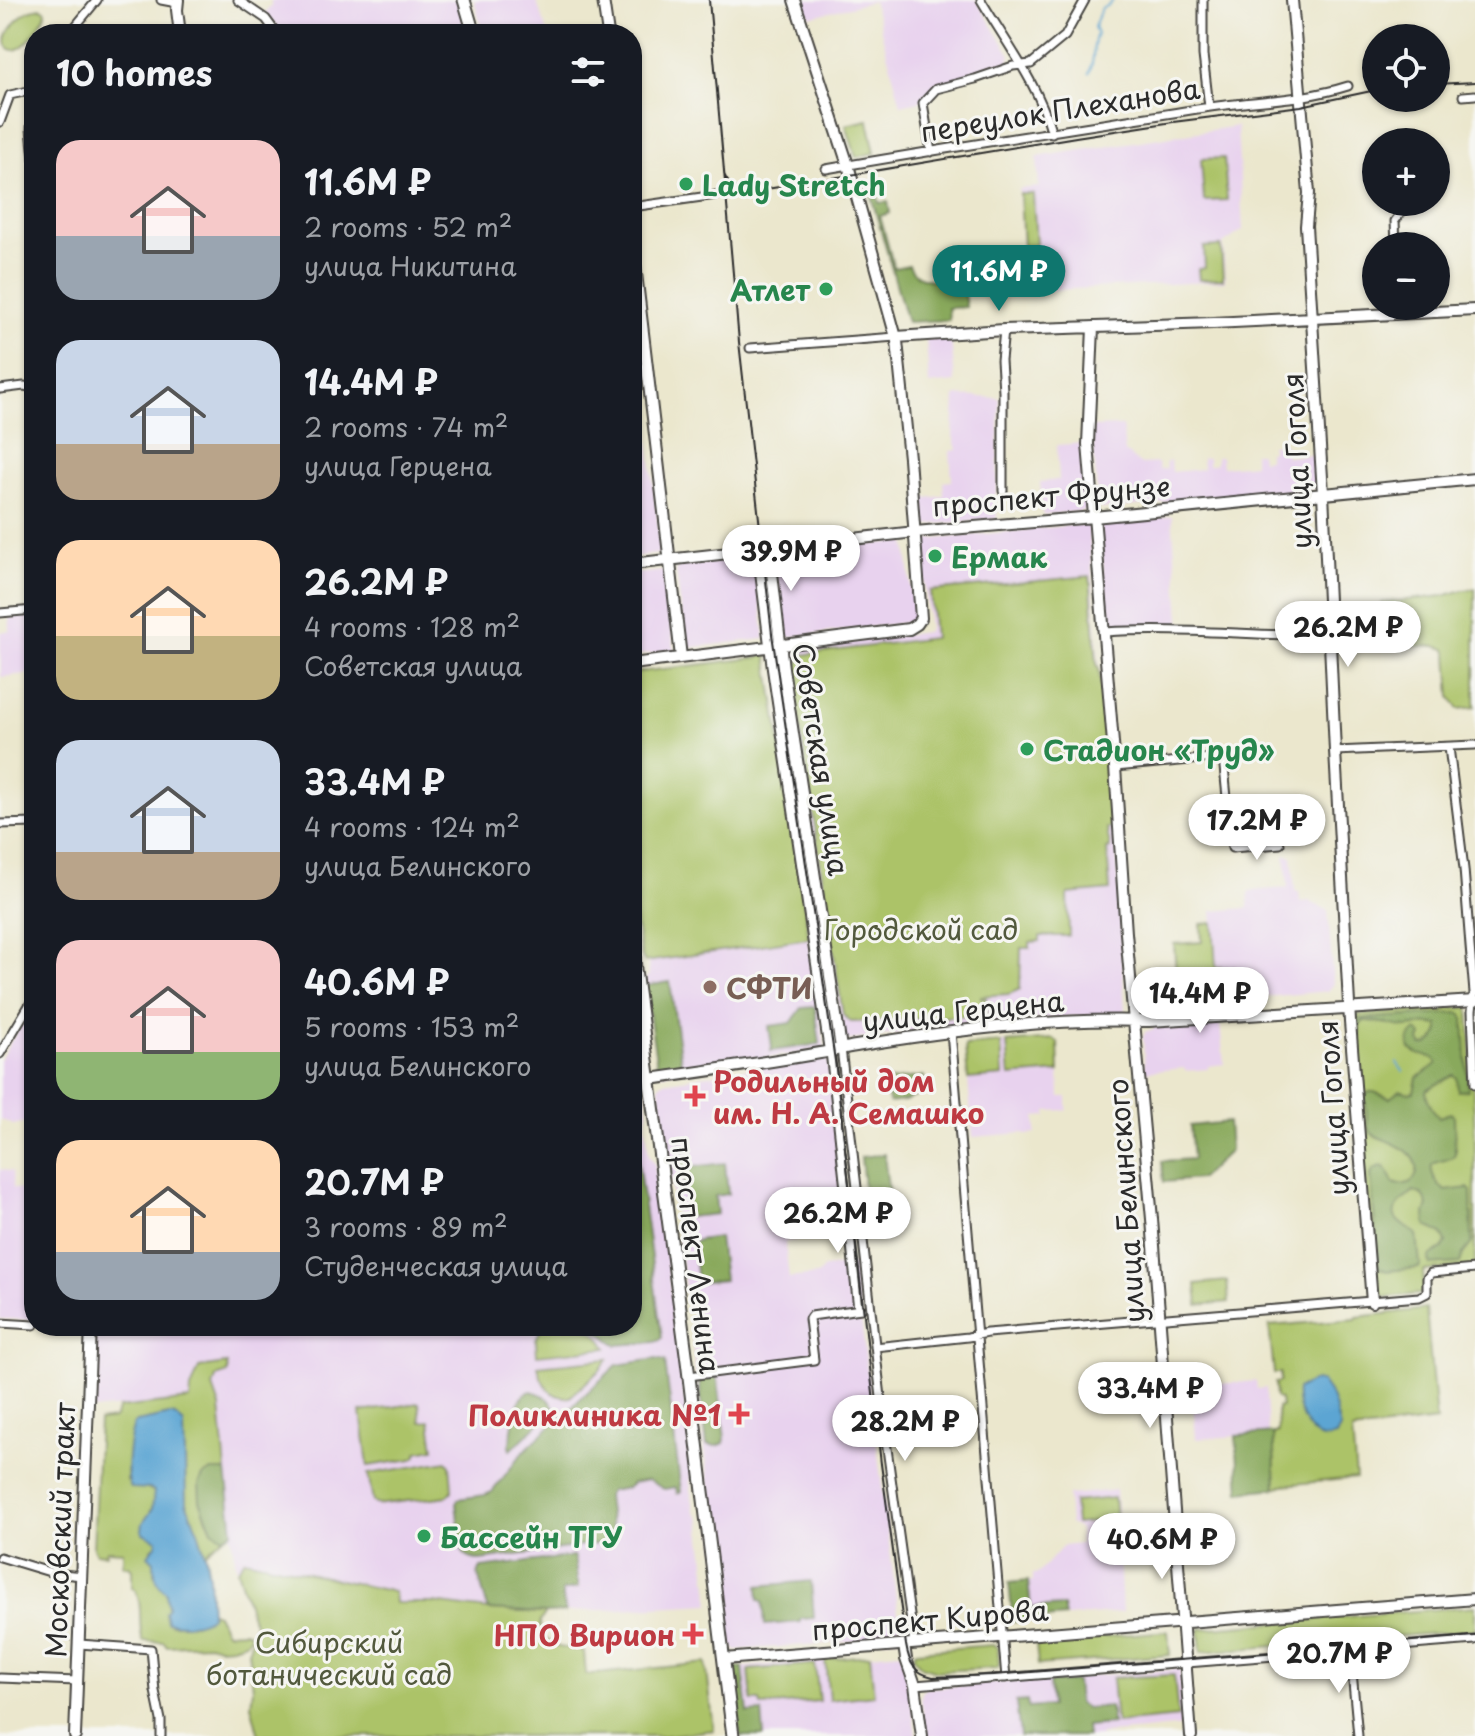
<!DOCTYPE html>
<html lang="en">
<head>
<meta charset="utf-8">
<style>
  :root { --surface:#171b24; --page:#20242c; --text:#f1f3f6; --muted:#9ea1a6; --accent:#0f766e }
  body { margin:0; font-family:"Playpen Sans",sans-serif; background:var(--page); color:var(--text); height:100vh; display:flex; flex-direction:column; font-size:30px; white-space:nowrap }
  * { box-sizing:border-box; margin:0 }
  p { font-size:26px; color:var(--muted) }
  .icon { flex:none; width:44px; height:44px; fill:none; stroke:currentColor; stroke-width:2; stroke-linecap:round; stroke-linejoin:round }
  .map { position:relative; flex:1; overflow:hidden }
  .drawer { position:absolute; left:24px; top:24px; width:618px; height:1312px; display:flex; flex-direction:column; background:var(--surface); border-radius:32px; box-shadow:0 2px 6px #0004 }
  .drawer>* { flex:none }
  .tools { position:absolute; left:1362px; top:24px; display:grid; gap:16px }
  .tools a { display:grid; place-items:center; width:88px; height:88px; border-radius:50%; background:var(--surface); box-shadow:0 2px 6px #0004; font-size:40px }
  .price { position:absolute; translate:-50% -68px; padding:0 18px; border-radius:28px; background:#fff; color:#222; font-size:26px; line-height:52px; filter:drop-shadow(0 2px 4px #0008) }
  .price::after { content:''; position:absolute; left:50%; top:48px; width:24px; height:18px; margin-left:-12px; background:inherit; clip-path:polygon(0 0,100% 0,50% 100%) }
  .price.on { background:var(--accent); color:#fff }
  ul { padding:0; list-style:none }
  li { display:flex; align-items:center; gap:24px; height:200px; padding:0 32px }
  li span { display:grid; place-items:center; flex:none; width:224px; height:160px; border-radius:24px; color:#555 }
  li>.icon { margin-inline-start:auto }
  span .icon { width:96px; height:96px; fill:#fffc; stroke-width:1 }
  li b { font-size:34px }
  h2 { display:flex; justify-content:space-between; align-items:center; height:96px; padding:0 32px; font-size:34px }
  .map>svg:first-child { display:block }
  .built { fill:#e8d2ee }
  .green { fill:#acc367; stroke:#6c7749; stroke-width:2 }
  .forest { fill:#89a95c; stroke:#5a6a44; stroke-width:2 }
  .water { fill:#5ca5d3; stroke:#44687f; stroke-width:2 }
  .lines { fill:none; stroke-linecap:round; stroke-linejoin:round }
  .stream { stroke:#5ca5d3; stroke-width:2 }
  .street-casing { stroke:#484743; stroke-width:11 }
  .secondary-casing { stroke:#484743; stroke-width:14 }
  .primary-casing { stroke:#484743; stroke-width:15 }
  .street { stroke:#fff; stroke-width:7 }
  .secondary { stroke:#fff; stroke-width:10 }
  .primary { stroke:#fff; stroke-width:11 }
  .tram { stroke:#2b2b2b; stroke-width:2 }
  .leisure-dot { fill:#2e9e5b; stroke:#f6f6f2; stroke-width:3 }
  .education-dot { fill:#8d6e63; stroke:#f6f6f2; stroke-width:3 }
  .health-dot { fill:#e0444e; stroke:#f6f6f2; stroke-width:3 }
  .labels { text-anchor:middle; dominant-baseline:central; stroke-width:6; stroke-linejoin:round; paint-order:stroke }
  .street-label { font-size:28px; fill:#2b2b2b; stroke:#f6f6f2 }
  .leisure-label { font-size:28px; font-weight:bold; fill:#27864d; stroke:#f6f6f2; text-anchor:start }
  .park-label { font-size:28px; fill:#52593d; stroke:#f6f6f2 }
  .education-label { font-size:28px; font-weight:bold; fill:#785e54; stroke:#f6f6f2; text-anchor:start }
  .health-label { font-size:28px; font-weight:bold; fill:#be3a42; stroke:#f6f6f2; text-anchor:end }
</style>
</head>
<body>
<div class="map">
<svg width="1475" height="1736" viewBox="0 0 1475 1736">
  <rect width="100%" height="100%" fill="#f6f6f2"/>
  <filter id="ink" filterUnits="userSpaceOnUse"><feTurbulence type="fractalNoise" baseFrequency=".0125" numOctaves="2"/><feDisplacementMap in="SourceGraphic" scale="16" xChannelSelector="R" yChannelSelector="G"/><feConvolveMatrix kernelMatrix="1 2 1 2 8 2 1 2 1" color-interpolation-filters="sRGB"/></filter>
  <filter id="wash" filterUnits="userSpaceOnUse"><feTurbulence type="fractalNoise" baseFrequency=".006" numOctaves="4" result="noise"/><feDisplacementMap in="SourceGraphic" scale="32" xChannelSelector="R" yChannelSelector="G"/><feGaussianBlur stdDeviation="1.8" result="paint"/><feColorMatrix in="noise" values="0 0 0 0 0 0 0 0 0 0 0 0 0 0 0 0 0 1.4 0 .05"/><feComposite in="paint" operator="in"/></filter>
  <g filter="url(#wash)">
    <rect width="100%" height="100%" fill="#ebe7cd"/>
    <!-- built -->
    <path class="built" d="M271,0h187l9,34h-187l-4,-10 -12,-10 7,-8z
      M474,0h62l12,34h-65z
      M803,0h173l35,55 -4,11 -70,18 -17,17 -19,4 -28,-104 -63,16z
      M1237,126l6,104 -20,14 2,37 -189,10 -2,-43h-12l-3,-59 20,-2 -2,-30z
      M632,294l29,256 -3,4 -26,3z
      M951,337l4,45 -26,3 -3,-47z
      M955,396l45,2 -3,92 -2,4 2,25 -71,6 -5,-2 -2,-5 -2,-19 27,-3 -1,-14 9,-1 -2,-30 7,-1 -4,-14z
      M1122,426l3,26 15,12 18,-1 1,7 8,-1 -1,-7 5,-1 1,11 31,-3 -1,-11h6v7h3l5,-1v-7h5l1,10 32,-3v-11h6l1,7 7,-1v-7l4,-1 -1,-6 14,-1 1,13 31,-3 1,34 -217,21 -2,-2 -2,-15 -5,-65z
      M1085,443l2,65 -4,3 -40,4 -3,-33 19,-2 -2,-35z
      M1172,516l9,113 -64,-3 -5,-2 -5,-10 -7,-86 4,-5z
      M1085,524l4,3 10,142 16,150 10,194 -160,11 -113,16h-9l-57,-380 9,-8 8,-3 124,-17 2,-3 -8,-86 2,-3z
      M906,541l8,76 -3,5 -127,16 -10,-85z
      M756,558l9,81 -79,9 -10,-78 1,-2 4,-2z
      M665,571l9,78 -2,2 -40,5v-82z
      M34,615v58l-33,4 -1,-45 10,-1 -1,-14z
      M1285,855l7,1 3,35 4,1 1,10 11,-1 1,2 16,7 5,75 -5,6 -86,8 -3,-29 -23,-3 -4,-56 36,-3 1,-17 39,-3z
      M809,938l16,111 -164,25 -2,-2 -14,-86v-7l4,-4 -1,-13z
      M632,990l16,122 -3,11 4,32 6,10 38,304 -3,13 4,28 6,10 10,84 -164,9 -58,-3 -55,-7h-38l-150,-44 -8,11 -14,-81 -33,-89 -98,10 3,-84h537z
      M34,1002v118l-21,5 -13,-6v-59z
      M1220,1023l4,41 -16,2v3l-23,2 -1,-3 -39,4 -2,-35 3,-6 8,-1v-3z
      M1054,1039l4,4 2,54h7v13l-20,1v5l-11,1v17l-11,1 -1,-2 -51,4 -8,-91z
      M827,1056l19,137 -55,7 5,40 -11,2 4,36 28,-3 7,-7 30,-4 47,374 -165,12 -7,-7 -2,-7 -35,-295 3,-8 -4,-31 -5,-5 -27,-210 2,-4 3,-1z
      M0,1169l12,3 1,16 21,4v128l-34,-1z
      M1216,1373l2,11 38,-3 1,8 9,-1 2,46 -72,5 -3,-37 -14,1 -2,-27z
      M1116,1490l6,122 -109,10 -4,-39 24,-2v-7l6,-1 24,-27 17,-2 -1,-15 -9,-5 -2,-29z
      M901,1652l9,40 6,44h-176l-8,-61 3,-7z
      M1180,1669l5,57 -85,8 -1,2h-173l-5,-38 1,-5 4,-5z"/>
    <!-- green -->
    <path class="green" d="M42,8l4,3c-1,10 -27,50 -38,36 -8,-10 12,-33 21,-36 4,-2 9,-2 13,-3z
      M868,120l7,33 -19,4 -10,-32z
      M1224,158l3,42 -23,1 -3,-42z
      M1020,194h13l3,51 -13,1z
      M1221,246l2,33 -24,1 -1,-11 7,-1 -1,-21z
      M1090,576l7,88 2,5 16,150 -3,3v5l-5,2 3,19 -3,1 3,41 -42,4 1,42h-29v5l-10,1v6h-9l-1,41 -11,5 -28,2v2h5l1,17 -136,7 -8,-7 -52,-348 8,-4 2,-8 133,-17 -4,-47z
      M1475,589v118l-16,2 -8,-12 -3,-43 -2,-5 -11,-3h-66l-2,-34 15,-1v-8l61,-7 20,-6z
      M761,655h6l42,283 -164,24 -4,-7 -9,-52v-230l129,-16z
      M1213,923l3,44h18l5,3 3,29 -92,5 -1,-12 28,-2 -3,-46 28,-2 -1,-18z
      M1469,1007l6,127v132l-52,5 1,18 -3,5 -47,4 -21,-283z
      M1054,1039l4,4 1,29 -49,4 -3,-33z
      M1001,1043l2,33 -35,3 -3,-33z
      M1227,1281l2,21 -31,3 -2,-21z
      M1426,1309l10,112 -84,10 4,47 -73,7 -7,3 -3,-55h5l-1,-25 4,-1 -1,-8 -4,-1 -1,-15 5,-1v-9h-6l-5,-47 87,-7 1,-2z
      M543,1326c27,0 49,-6 64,22l-70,7 -1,-16z
      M608,1359l-8,11 -30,27c-19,2 -29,-14 -32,-31z
      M227,1364l1,9 -12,4 -3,10 7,20 6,64h-14l-9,5c-3,24 -2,47 21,61l-19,16 -7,-22 -12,-28 -1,-55 -15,-33 -33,7 -9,33 -1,26 27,10c2,13 -3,22 -11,32l10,15 4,2v5l-6,4 -1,9 4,3v13l12,18 2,15c-5,8 -3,11 3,17h23l17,-8 1,-4 5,2 9,18 18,-1 5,2 1,4 -5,5 -13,4 -13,1 -11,-3 -41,2 -3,-4 -21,-1c-6,-17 1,-34 -8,-52l-3,-1v-19l-3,-3h-6v-15l-16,-1 -1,4 -10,-1 -3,-5 6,-127 15,-2 5,-11 71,-8 1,-11 8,-21z
      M419,1403l2,19 9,-1 4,28 -17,3v4l-5,3 -44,7 -7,-54z
      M447,1461l3,4 2,23v3l-4,5 -65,8 -5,1 -5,-3 -5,-28z
      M1114,1498l2,22 -40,4 -2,-22z
      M245,1559l149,33 1,11h38l55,7 58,3 -6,9 1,14 18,11 25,4 2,24 120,-12 8,67 -51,6h-404l-8,-31 2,-17 -5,-37 5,-15 1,-13 -17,-53z
      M1475,1606v24l-274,22 -2,-23z
      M1168,1631l2,24 -132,10 -2,-22 6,-1z
      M993,1645l5,3 1,17 -2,3 -61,3 -15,-5 -7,-9 1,-5 2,-1z
      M870,1655l4,40 -45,5 -4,-41z
      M815,1664l4,37 -58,5 -1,-5h-8l-3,-31z
      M1174,1675l4,42 -62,6 -4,-45z"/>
    <!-- forest -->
    <path class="forest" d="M882,183v2l-6,2 3,16 9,-1 2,11 -10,3 14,52 15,-3c9,23 38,10 54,23l3,19 -18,1 1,12 -42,2 -39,-137z
      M670,982l11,81 -24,3 -12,-80z
      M815,1007l5,37 -49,7 1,-4 -3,-21 22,-3 11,-15z
      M1457,1013h4l3,5 4,72 -10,1 -1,-13 -3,-3 -28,15c0,8 7,22 13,27l11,-4 4,2 1,39c-5,8 -16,5 -23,11 -2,9 6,20 13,26l23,-3 3,3 1,52 -9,11 -3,9 -30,2 -1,-8 13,-8 4,-6c-3,-11 -10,-13 -20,-17l-1,-12 3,-9 -5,-10 -9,-4c-26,21 -27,26 3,43l3,31 -1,3 -32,3 -9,-4 -7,-92c2,-6 5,-8 12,-9l4,4 6,13c21,7 32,-13 18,-28 -9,-10 -28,-15 -39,-21l-4,-6 -3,-32 4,-4h5l16,6 10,-8 9,3 5,-1 3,-14 20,-14 -3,-6 -16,-4 -8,-5c-2,-8 -1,-13 6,-18l4,2 2,3 -2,4 1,5c10,2 19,-10 18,-20 -11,-2 -23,2 -34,2 -15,-1 -27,-7 -41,-6l-4,4 -1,14 -2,-2 -1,-14 3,-4z
      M924,1076l2,16 -21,9 -16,2 -3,-22z
      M632,1118l30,220 -2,2 -5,2 -38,3 -26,-19h41z
      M1228,1122l2,29 -30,28 -36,3 -2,-21 31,-2 -3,-33z
      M679,1144h3l2,16 7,7 34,-4 3,31 -13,2 2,18 -29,3z
      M884,1154l6,51 -24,2 -5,-50z
      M719,1237l5,43 -27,3 -4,-40 5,-3z
      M656,1359l9,2 16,131 -4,1 -1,-6 -12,2 -16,-9 -15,3 -6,5 -17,3 -3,6 5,40 -2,5 -129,18c-8,0 -16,-3 -19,-10l-6,-46 2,-5 27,-4 7,-3 32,-41 93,-86z
      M715,1377l3,3 7,59 -1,4c-6,3 -10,4 -17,2l-8,-65 1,-2z
      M530,1391c9,1 22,8 24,18l-43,41 -2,-3c4,-17 4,-48 21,-56z
      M1273,1433l3,55 -36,4 -4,-56z
      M212,1471h14l7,60 -9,6 -12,-7 -12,-29 -1,-17 4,-8z
      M574,1556l4,32 -16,3 3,21 -19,1 -58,-3 -10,-36 3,-6z
      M811,1581l3,37 -14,1v3l-35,3 -2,-24 -4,-1 -1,-14z
      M1028,1581l3,27 32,-2 2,11 -52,5 -4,-39z
      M743,1667l5,46 14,-1 2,24h-24l-8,-64 3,-4z
      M1076,1681l2,22 8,5 24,-2 2,18 -26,2 1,10h-67l-4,-34 11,-1 1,7 23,-2 -2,-23z"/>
    <!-- water -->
    <path class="water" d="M1313,1381l9,1 7,10 5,13 6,23 -4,8c-4,1 -8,3 -12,2 -18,-2 -29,-33 -27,-49z
      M170,1415l5,1 9,8 2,79 12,28 8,26 3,19 2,40c-10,10 -30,9 -44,6l-2,-10 3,-5 -2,-15c-10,-8 -12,-17 -12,-31l-6,-6 8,-10 1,-5 -14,-7 -1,-3 1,-7 9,-13 2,-19 -3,-2 -20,-1c-7,-14 -2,-48 3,-64l3,-2z"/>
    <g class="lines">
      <!-- stream -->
      <path class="stream" d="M1089,73c7,-15 2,-26 8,-39l-3,-7 7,-18 9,-5 3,-4
        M1397,1063l6,8"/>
    </g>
  </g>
  <g filter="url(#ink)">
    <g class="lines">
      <defs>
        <path id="street" d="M161,0l16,3
          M238,0l28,19 11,15
          M981,0c26,44 57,84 71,133
          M1203,0v55l6,52
          M69,34l28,-34
          M34,88l-3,41 3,31
          M1463,96l12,-1
          M0,122l10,-27 23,-5
          M931,152l-8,-49 13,-14 39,-10 38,-13 18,-2 34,-28 20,-36
          M826,169c126,-22 252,-41 378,-61 49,-8 97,-7 144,-22
          M632,207l91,-13
          M1396,246l-1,-25 14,-19
          M750,348l146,-11
          M0,389l24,-3 10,2
          M1003,491v-100l-2,-31 3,-30
          M0,613l34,-3
          M1105,632c73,-5 151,4 225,4
          M1449,747l15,122 6,77 4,47 -2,18 3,73
          M1335,751l140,-6
          M1115,767l108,-10 9,91 48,-4
          M0,824l34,-1
          M951,1032l55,646
          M841,1048l45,393 28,203
          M830,1051l28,258
          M0,1054l34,-57
          M0,1323l34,2
          M54,1326l37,2
          M875,1347l93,-10 19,-4 432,-36 8,-4v-15l4,-5 44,-4
          M689,1376l125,-16 -5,-41 2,-3 50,-7
          M0,1557l53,16 29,3
          M79,1644l72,5 4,42 6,29v16
          M1350,1650l8,86
          M0,1678l77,3
          M915,1685l560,-45"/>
        <path id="secondary" d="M178,0l-1,10 3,24
          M603,0l5,34
          M1292,0l17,193 -3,33 17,267 12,258 15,271 22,280
          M632,239l49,418
          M1093,327l-5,117 27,323 11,166 26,286 39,517
          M896,337l108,-7 209,-7 262,-13
          M769,547l14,121 58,380
          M758,548l15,121 57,382
          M632,564l283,-32 179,-15 381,-38
          M632,664l277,-35 8,-5 4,-6 -12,-160 -12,-117 -49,-176 -54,-165
          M650,1079c57,-8 113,-16 170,-26 12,-2 24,-5 36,-7 96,-16 195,-28 293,-25l326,-20
          M904,1645l2,14 9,26 7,51
          M724,1659l751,-60
          M75,1736l16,-410"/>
        <path id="primary" d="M464,0l10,34
          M632,927l3,43 52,391 46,375"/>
      </defs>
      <!-- street casing -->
      <use href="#street" class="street-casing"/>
      <!-- secondary casing -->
      <use href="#secondary" class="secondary-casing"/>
      <!-- primary casing -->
      <use href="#primary" class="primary-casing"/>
      <!-- street -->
      <use href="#street" class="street"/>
      <!-- secondary -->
      <use href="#secondary" class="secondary"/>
      <!-- primary -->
      <use href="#primary" class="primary"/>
      <!-- tram -->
      <path class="tram" d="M709,0l30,342 33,292 63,427 46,403 25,181c3,18 8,28 27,32l61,-2 481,-39
        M1436,84l39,-2
        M724,174c6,15 16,18 31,17l321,-54 97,-15 128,-16 75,-16"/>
    </g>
  </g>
  <!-- markers -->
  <g class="leisure-dot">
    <circle cx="686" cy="184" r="8"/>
    <circle cx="826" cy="289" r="8"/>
    <circle cx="935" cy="556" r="8"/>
    <circle cx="1027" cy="749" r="8"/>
    <circle cx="424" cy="1536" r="8"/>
  </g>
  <circle class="education-dot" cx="710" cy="987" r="8"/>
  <g class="health-dot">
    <path d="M691 1084h8v8h8v8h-8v8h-8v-8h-8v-8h8z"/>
    <path d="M735 1402h8v8h8v8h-8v8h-8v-8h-8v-8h8z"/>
    <path d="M689 1622h8v8h8v8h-8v8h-8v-8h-8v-8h8z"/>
  </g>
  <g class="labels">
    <!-- street labels -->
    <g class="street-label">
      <text transform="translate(1060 109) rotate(-9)">переулок Плеханова</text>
      <text transform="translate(1296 461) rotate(-93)">улица Гоголя</text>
      <text transform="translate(1051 495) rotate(-5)">проспект Фрунзе</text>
      <text transform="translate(822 759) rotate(81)">Советская улица</text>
      <text transform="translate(963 1010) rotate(-6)">улица Герцена</text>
      <text transform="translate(1332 1108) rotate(-94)">улица Гоголя</text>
      <text transform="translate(1125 1201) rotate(-94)">улица Белинского</text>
      <text transform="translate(697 1255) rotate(83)">проспект Ленина</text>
      <text transform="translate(59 1530) rotate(-88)">Московский тракт</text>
      <text transform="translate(930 1619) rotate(-5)">проспект Кирова</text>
    </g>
    <!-- leisure labels -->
    <g class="leisure-label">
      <text x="702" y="184">Lady Stretch</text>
      <text x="810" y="289" text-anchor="end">Атлет</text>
      <text x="951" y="556">Ермак</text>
      <text x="1043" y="749">Стадион «Труд»</text>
      <text x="440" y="1536">Бассейн ТГУ</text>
    </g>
    <!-- park labels -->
    <g class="park-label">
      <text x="921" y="928">Городской сад</text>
      <text x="329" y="1641">Сибирский<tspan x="329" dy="32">ботанический сад</tspan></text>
    </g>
    <!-- education labels -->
    <g class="education-label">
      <text x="726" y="987">СФТИ</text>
    </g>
    <!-- health labels -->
    <g class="health-label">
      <text x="713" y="1080" text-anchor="start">Родильный дом<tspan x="713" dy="32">им. Н. А. Семашко</tspan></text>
      <text x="721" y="1414">Поликлиника №1</text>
      <text x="675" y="1634">НПО Вирион</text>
    </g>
  </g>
</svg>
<div class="tools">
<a><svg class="icon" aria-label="locate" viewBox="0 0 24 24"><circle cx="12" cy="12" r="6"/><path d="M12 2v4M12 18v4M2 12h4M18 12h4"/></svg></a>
<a>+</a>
<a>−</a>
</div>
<b class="price on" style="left:999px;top:313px">11.6M ₽</b>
<b class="price" style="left:791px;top:593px">39.9M ₽</b>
<b class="price" style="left:1348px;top:669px">26.2M ₽</b>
<b class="price" style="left:1257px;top:862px">17.2M ₽</b>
<b class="price" style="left:1200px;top:1035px">14.4M ₽</b>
<b class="price" style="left:838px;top:1255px">26.2M ₽</b>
<b class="price" style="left:1150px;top:1430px">33.4M ₽</b>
<b class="price" style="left:905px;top:1463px">28.2M ₽</b>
<b class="price" style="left:1162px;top:1581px">40.6M ₽</b>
<b class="price" style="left:1339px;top:1695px">20.7M ₽</b>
<section class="drawer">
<h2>10 homes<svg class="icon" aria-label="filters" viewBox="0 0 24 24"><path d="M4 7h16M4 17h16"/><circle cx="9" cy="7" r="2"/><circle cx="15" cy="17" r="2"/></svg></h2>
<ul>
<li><span style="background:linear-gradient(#f6c9c9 60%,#9aa5b1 0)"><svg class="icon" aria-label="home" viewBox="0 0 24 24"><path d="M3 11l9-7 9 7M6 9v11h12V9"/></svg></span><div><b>11.6M ₽</b><p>2 rooms · 52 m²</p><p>улица Никитина</p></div></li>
<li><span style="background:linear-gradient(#c9d6e8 65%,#b9a48a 0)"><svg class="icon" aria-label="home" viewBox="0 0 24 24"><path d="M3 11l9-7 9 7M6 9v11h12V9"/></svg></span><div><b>14.4M ₽</b><p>2 rooms · 74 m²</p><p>улица Герцена</p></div></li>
<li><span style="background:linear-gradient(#ffd9b3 60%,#c2b280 0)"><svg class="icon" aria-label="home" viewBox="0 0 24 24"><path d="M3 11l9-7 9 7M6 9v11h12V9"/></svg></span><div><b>26.2M ₽</b><p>4 rooms · 128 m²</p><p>Советская улица</p></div></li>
<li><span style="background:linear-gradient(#c9d6e8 70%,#b9a48a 0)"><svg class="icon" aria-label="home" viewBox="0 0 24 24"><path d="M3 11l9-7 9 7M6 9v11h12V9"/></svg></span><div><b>33.4M ₽</b><p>4 rooms · 124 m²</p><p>улица Белинского</p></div></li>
<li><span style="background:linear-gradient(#f6c9c9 70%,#8fb573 0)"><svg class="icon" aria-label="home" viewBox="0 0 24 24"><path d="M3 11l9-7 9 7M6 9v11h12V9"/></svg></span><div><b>40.6M ₽</b><p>5 rooms · 153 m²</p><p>улица Белинского</p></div></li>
<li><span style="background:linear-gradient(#ffd9b3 70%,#9aa5b1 0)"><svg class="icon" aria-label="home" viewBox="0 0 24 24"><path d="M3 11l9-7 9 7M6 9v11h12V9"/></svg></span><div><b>20.7M ₽</b><p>3 rooms · 89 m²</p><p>Студенческая улица</p></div></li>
</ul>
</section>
</div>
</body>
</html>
